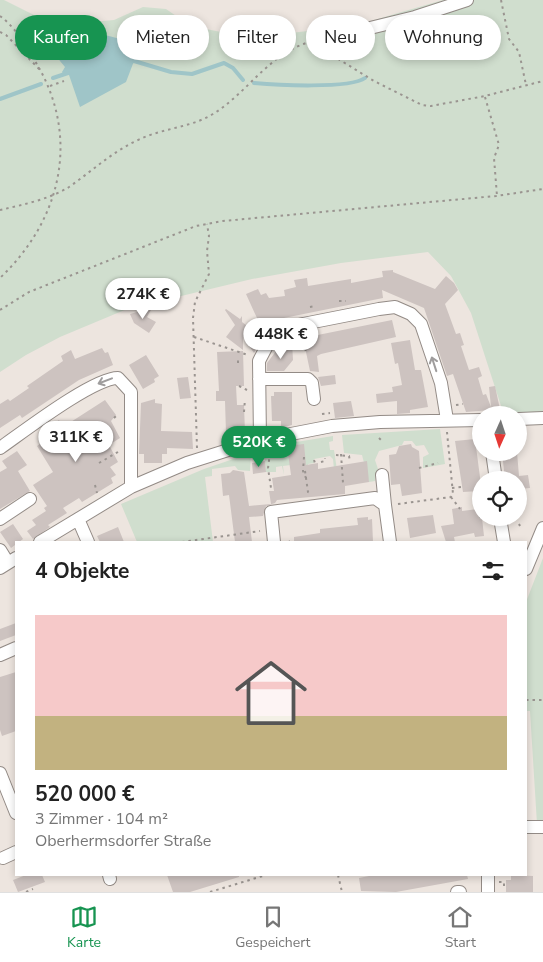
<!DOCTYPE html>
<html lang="de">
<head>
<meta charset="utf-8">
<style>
  :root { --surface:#fff; --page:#f6f6f6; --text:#222; --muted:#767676; --line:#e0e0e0; --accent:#179451 }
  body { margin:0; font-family:"Nunito Sans",sans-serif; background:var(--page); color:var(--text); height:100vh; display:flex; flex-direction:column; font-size:19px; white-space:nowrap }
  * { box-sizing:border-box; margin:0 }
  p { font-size:16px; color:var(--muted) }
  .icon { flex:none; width:28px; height:28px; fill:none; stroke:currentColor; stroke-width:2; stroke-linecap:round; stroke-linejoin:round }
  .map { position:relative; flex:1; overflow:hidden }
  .drawer { position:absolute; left:15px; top:541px; width:512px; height:335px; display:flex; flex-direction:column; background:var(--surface); border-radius:0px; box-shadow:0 2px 8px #0003 }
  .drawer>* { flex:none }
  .top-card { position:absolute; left:15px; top:15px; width:514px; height:45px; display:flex; gap:10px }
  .needle { width:32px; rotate:183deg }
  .tools { position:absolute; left:472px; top:406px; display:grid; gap:10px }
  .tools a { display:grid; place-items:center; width:55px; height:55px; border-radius:50%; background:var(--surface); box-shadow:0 2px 8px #0003; font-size:25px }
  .price { position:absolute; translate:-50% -42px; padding:0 11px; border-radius:18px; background:#fff; color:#222; font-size:16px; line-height:32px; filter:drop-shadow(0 1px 2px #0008) }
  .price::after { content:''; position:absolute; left:50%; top:30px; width:15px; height:11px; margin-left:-8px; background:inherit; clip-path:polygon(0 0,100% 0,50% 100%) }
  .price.current { background:var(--accent); color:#fff }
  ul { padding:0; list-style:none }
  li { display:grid; align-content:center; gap:10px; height:265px; padding:0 20px }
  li+li { border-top:1px solid var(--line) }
  li span { display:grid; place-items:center; height:155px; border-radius:0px; color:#555 }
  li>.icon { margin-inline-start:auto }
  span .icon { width:90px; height:90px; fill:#fffc; stroke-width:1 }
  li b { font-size:21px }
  h2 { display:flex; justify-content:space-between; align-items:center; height:60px; padding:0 20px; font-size:21px }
  .tag { padding:0 18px; border-radius:22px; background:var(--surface); box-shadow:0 2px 8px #0003; font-size:18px; line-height:45px }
  .tag.current { background:var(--accent); color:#fff }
  .menu { display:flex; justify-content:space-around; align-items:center; height:70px; border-top:1px solid var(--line); background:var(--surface); font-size:14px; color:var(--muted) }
  .menu a { display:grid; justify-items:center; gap:2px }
  .menu .current { color:var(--accent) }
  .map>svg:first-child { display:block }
  .green { fill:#d0dece }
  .water { fill:#9fc5c8 }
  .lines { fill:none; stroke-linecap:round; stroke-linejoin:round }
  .stream { stroke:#9fc5c8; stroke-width:4 }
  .building { fill:#cdc3c0 }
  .minor-casing { stroke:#938b86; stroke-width:14 }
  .path { stroke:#9a9490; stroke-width:2; stroke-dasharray:2.5 4; stroke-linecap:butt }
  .minor { stroke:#fff; stroke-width:12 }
  .oneway { stroke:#9f9d9d }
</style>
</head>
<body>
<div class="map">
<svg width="543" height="892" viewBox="0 0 543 892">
  <rect width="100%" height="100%" fill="#ede5df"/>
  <!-- green -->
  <path class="green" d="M0,0h4l34,17 41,6 35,-3 29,-13 23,2 16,11 24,9 25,5 60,-1 66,-8 86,-25h100v413l-40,-1 -32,-99 -20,-37 -23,-24 -87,11 -89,16 -125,30 -67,28 -34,18 -26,17z
    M440,429l5,35 -22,4v-11l6,-3 -5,-9 -8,1 -4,-5h-8l-2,4 -23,6 -4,9 5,15h-5v6l-6,1 -7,-27 -18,-2 -2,-18z
    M333,436v5l-4,1 1,8h4l6,40h-4l-3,-31 -3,-3 -16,3v4l-6,1 1,6 -18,-5 -8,1 1,9 -2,-9 -6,1v5h-10l-2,-24 18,-3 -4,2v8l5,3v-5l7,-1v-9z
    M251,453l-1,18 -12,-1 -3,-4 -23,3v7l-7,1 8,65h-76l-16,-38 83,-35z
    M543,558v266h-6l-7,-113h-4v-109z"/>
  <!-- water -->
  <path class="water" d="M101,34l31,8 2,19 -8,21 -46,25 -11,-32 -6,-1 -1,-2 3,-5 -24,-29z"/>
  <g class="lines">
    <!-- stream -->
    <path class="stream" d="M129,62l5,-1 37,11 21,2 32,-11 9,5 10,12
      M53,78l15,-5
      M254,83c21,2 96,6 111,-5
      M0,99l41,-15"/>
  </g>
  <!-- building -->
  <path class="building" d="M393,270v2l42,17 11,-13 8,7 4,7 -13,14 11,30 4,-1 4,12 -3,1 8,24 10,-3 3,9 -4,2 5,17 3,-1 5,13 -2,-20 6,-1 6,28 -9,1 -1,-5 -25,2 -13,-38 -6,2 -23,-68 -42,-18 1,8 -114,23 -7,8 -16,-35 12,-5 3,6 5,-2 3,5 16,-2 -1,-6 12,-3 -2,-7 13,-2 1,8 43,-7v4l32,-6 -1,-6z
    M152,308l-5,9 9,5 -7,11 -15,-10 -4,-9z
    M226,309l14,10 2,-3v6l16,12 -3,4 5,4 -6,11 -11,-16v13l-17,-13 9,-12 -10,-15z
    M392,320l4,17 -75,17 -4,2 2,16 -9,-1 -7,-33z
    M410,340l5,30h6l7,37 -18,3v3l-13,1v-13l-20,2 -1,-9 17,-2 -1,-5 10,-2 -4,-22 -3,1 -4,-21z
    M292,343l1,17 -9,11h-17v-8l13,-17 6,4z
    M102,348l3,5 3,-1 5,13 -34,15 -57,38 -2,-3 -20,13v-24l8,-5 2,2 19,-13 -2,-2 36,-25 -2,-5 10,-6 4,9z
    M243,351l1,35h-8l1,19h7l1,28h-19l-1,-32h-9v-10h3l-2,-39z
    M146,355l13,21 -5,3 1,3 -12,7 -14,-24z
    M335,375l1,9 -15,2 -3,-9z
    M188,377l3,21 -11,1 -3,-21z
    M274,392h18v33l-11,3v-7h-9l-1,-25h3z
    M155,399v4l7,1 -1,27 31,1 1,17 -26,-1v6h-5v9h-18v-9h-5l2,-51z
    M105,400l11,15 -5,6 9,17 -11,7 9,17 -8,5 6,8 -5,3 2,5 -31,19 -3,-4 -16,10 4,5 -19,12 2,2 -17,12 -6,-8 9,-6 -4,-5 14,-9 -2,-3 3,-2 -14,-21 20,-13 -16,-26 18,-12 -5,-8 9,-6 4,7z
    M351,401l3,15 -19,2 -2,-15z
    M475,439l6,46h-2v6l-16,1 -8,-51z
    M304,444l2,21 12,-2v6l49,-8 2,21 -24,4v8l-68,6 -2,3 -9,3 -3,10 -14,1 3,25h-17l-6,-47 -6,1 -2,-22 9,-1 3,-3 11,2 5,34 22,-2 -2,-13h5l-2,-13 19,-3 -4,-29z
    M411,444l1,3 7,4 3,42 -20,3 -2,-12 -9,1 -2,-30 7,-1 3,-8z
    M17,451l10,14 -9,6 12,20 -30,18v-37l7,-4 -5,-7z
    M502,452h15l2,24 9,-1 2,13 -11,1v-9h-14z
    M265,461l1,11 -13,2 -1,-11z
    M462,507v4l16,-2 1,7 3,2 2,18 -9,1 -1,-4 -20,4 1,5h-9l-5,-16 13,-2 -2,-15z
    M433,515l3,18 -26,5 -3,-20z
    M368,517v3l4,-1 1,23h-79v-5l26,-4v-4l38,-4 -1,-7z
    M13,524l10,15 -12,9 -11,-16z
    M118,527l6,15h-24l-3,-6z
    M16,623v12l-16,6v-12z
    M16,672v59l-14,5 -2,-6v-53z
    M26,875h16l3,7 -27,10 -5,-12z
    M167,875h72v2l-49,15h-17z
    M374,875h93l1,4 -72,13 -35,-1 -2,-13z
    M511,875l22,1v16h-27v-12h5z"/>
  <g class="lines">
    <defs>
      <path id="minor" d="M325,39l90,-22 52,-17
        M259,379h49l4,4 2,16
        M519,419l24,-1
        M260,440l-1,-79 12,-23 17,-11 91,-18 16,-2 16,7 10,10 20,59 6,37
        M0,448c23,-16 93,-70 118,-70l13,14v95
        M492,452l4,28
        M382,475l3,30
        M500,518l4,24
        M0,519l30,-20
        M78,519l10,23
        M40,542l91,-55 56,-24 73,-23 72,-14 48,-4 101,-2
        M274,542l-3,-30 104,-14 10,7 5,37
        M0,550l8,13
        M0,568l16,-10
        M526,569l17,-41
        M0,655l16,-7
        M0,773l16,40
        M526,827h17
        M3,858l13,-6
        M109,875l1,4
        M457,892h3
        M488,892v-17"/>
    </defs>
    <!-- minor casing -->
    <use href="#minor" class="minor-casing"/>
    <!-- path -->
    <path class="path" d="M501,0l8,39 10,13 7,33
      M0,16c15,11 26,29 35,45 46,75 27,158 -35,217
      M0,32l6,3 35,36
      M327,52l47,29 48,24 9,1 54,-10 58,-15
      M50,86l14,-5
      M485,97l14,48 -5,13 3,38
      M0,210c22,-5 50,-11 69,-23 23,-16 43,-35 69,-47 24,-12 52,-12 75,-26 36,-22 58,-64 101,-73
      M339,301h7
      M310,307l6,-1
      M0,310l29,-18 167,-66 27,-5 273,-25 47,-7
      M302,336l4,16
      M194,337l54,18
      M250,339l5,3
      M238,363v-3
      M239,386l8,4
      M456,405l7,-1
      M244,412l1,-13
      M322,414l8,-1
      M114,418l4,-4
      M379,438l4,4
      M197,448l-4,-130 2,-16 14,-28 -2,-23 2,-15 -2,-12
      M270,453l-2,15 3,20
      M341,454l2,29
      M336,455l13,1 1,6
      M304,457l-1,14 3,7
      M314,460l1,3
      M321,462l4,-1v-3
      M99,463l19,-11
      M419,468l19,-5
      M305,471l3,21 3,2
      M95,485l2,8
      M452,488l10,-1
      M451,497l9,12
      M398,504l53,-7 2,-3 -6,-62
      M479,517h2
      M519,524l1,2
      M182,542l78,-11
      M289,542l1,-1
      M526,700h17
      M338,875l4,17
      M499,882h5v7
      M26,892l7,-3
      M210,892l56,-17"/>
    <!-- minor -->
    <use href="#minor" class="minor"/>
  </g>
  <!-- one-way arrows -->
  <defs><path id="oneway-shaft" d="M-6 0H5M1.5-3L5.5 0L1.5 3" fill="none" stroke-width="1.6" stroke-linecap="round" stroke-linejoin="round" transform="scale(1.25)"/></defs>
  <g class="oneway">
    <use href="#oneway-shaft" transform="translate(434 364) rotate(-108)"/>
    <use href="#oneway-shaft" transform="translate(105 381) rotate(159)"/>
  </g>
</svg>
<div class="tools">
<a><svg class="needle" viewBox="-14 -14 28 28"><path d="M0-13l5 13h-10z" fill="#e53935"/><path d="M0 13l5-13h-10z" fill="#767676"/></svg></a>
<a><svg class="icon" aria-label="locate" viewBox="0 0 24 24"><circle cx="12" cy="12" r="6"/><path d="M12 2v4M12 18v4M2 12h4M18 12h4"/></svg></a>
</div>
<b class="price" style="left:143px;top:320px">274K €</b>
<b class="price" style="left:281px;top:360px">448K €</b>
<b class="price" style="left:76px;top:463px">311K €</b>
<b class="price current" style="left:259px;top:468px">520K €</b>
<div class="top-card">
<a class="tag current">Kaufen</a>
<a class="tag">Mieten</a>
<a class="tag">Filter</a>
<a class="tag">Neu</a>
<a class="tag">Wohnung</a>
</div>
<section class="drawer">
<h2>4 Objekte<svg class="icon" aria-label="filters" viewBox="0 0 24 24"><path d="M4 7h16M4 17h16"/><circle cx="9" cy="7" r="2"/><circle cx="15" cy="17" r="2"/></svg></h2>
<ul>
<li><span style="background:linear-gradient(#f6c9c9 65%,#c2b280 0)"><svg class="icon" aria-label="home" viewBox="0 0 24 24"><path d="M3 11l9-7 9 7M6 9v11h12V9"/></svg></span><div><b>520 000 €</b><p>3 Zimmer · 104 m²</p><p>Oberhermsdorfer Straße</p></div></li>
</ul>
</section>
</div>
<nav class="menu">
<a class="current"><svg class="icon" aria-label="map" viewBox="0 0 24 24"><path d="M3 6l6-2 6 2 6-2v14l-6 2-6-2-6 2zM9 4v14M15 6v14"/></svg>Karte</a>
<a><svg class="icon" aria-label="saved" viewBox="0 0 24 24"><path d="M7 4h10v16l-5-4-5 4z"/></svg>Gespeichert</a>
<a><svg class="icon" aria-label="home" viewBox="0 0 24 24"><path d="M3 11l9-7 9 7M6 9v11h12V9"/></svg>Start</a>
</nav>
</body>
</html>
